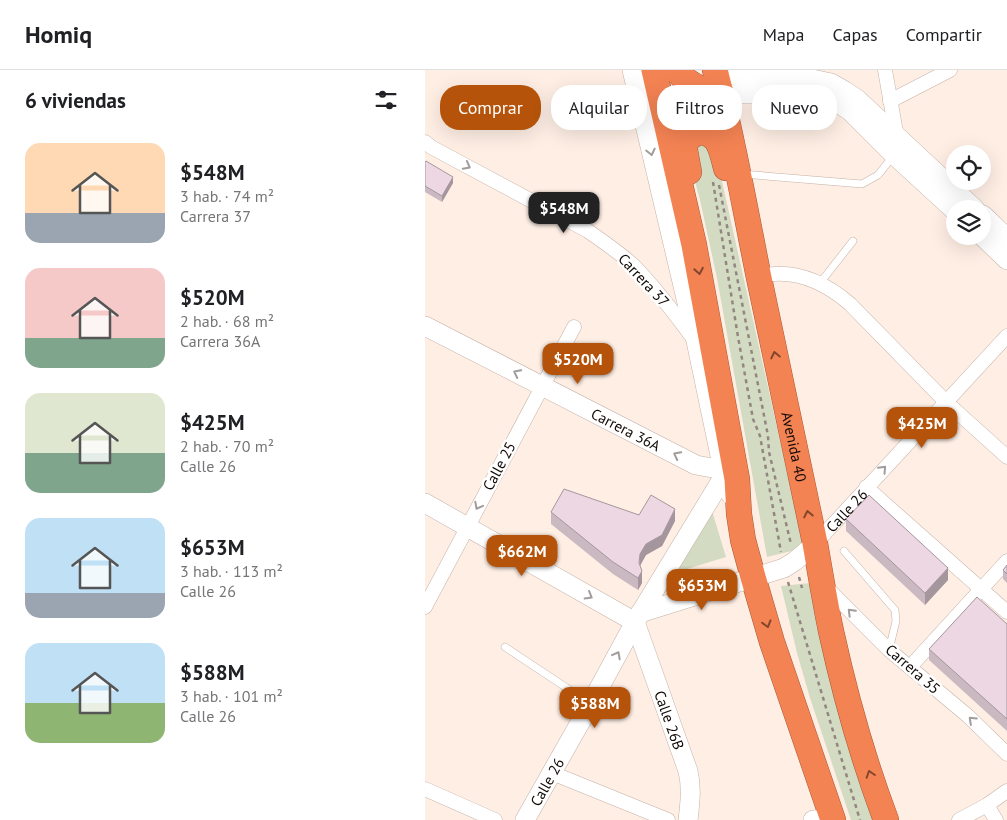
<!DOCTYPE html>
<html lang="es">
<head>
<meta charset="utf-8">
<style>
  :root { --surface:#fff; --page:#f2f2f2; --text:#202124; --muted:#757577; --line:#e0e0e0; --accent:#b45309 }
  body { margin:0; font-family:"PT Sans",sans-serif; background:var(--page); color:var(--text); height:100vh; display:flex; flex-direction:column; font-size:19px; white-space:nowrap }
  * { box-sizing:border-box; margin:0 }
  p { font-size:16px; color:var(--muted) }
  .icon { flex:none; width:28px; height:28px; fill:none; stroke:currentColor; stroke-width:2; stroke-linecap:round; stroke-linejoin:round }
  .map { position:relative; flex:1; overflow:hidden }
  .sheet { display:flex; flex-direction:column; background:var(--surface); width:425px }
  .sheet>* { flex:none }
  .hud { position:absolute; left:15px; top:15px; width:475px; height:45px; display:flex; gap:10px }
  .buttons { position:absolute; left:521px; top:75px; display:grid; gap:10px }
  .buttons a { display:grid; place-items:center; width:45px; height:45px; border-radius:50%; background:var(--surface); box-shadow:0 5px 20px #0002; font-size:25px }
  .price { position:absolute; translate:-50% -42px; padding:0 11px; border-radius:10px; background:var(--accent); color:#fff; font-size:16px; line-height:32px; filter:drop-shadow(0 1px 2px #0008) }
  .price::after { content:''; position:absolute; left:50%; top:30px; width:15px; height:11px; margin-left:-8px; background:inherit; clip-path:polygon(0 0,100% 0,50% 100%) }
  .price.on { background:#222; color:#fff }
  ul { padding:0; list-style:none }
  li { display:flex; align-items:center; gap:15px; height:125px; padding:0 25px }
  li span { display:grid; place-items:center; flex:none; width:140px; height:100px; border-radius:15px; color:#555 }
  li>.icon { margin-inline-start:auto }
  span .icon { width:60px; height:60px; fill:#fffc; stroke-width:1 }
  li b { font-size:21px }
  h2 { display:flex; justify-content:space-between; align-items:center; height:60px; padding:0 25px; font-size:21px }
  .pill { padding:0 18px; border-radius:20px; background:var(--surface); box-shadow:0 5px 20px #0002; font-size:18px; line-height:45px }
  .pill.on { background:var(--accent); color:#fff }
  header { display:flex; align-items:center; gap:30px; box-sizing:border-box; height:70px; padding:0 25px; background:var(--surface); border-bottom:1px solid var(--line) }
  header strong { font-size:24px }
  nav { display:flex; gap:28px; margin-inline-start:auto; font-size:18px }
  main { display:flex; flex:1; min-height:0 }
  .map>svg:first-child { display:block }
  .green { fill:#d4dbc3 }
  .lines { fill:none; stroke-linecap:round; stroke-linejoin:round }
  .lane-casing { stroke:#c4b1a6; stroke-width:8 }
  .street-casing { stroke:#c4b1a6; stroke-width:15 }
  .secondary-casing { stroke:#c4b1a6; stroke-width:20 }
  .highway-casing { stroke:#a55938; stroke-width:26 }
  .path { stroke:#928680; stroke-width:2.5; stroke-dasharray:4 4; stroke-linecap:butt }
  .lane { stroke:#fff; stroke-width:7 }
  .street { stroke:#fff; stroke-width:14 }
  .secondary { stroke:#fff; stroke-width:19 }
  .highway { stroke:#f48353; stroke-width:25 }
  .wall { fill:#cbb9c2 }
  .shaded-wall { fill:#a5969e }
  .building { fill:#ecd7e2; stroke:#a5969e }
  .oneway { stroke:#a09d9c }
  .oneway2 { stroke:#82462d }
  .labels { text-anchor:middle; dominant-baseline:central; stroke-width:5; stroke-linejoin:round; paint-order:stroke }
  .street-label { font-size:15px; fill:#110a07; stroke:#fff }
</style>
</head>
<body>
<header>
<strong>Homiq</strong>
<nav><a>Mapa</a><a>Capas</a><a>Compartir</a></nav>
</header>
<main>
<section class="sheet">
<h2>6 viviendas<svg class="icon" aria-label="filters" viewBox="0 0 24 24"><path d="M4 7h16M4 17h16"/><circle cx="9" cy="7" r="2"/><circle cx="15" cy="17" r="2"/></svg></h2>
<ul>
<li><span style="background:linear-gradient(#ffd9b3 70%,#9aa5b1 0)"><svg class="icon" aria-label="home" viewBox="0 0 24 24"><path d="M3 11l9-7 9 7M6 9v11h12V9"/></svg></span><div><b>$548M</b><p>3 hab. · 74 m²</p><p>Carrera 37</p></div></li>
<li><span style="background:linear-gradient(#f6c9c9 70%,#7fa58c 0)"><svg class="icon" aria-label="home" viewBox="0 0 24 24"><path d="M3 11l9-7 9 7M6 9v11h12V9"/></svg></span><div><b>$520M</b><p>2 hab. · 68 m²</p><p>Carrera 36A</p></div></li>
<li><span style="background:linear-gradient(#dfe7d0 60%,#7fa58c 0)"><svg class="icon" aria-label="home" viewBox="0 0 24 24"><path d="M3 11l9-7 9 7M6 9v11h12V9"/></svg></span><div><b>$425M</b><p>2 hab. · 70 m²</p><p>Calle 26</p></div></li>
<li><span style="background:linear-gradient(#bfe0f5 75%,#9aa5b1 0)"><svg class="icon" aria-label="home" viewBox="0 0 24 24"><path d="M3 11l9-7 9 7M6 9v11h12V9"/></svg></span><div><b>$653M</b><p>3 hab. · 113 m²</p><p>Calle 26</p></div></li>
<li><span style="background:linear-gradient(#bfe0f5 60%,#8fb573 0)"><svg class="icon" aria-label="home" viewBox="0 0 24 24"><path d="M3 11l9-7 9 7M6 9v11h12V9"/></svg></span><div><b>$588M</b><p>3 hab. · 101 m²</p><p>Calle 26</p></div></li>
</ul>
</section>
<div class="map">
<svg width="582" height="750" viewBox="0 0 582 750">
  <rect width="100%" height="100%" fill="#feeee4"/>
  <!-- green -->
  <path class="green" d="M278,67l14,22 87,389 -37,9 -50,-279 -17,-78 -7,-26 -3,-28z
    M287,441l14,46 -52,16z
    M385,513l68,237h-27l-41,-122 -13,-45 -16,-67z"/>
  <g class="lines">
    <defs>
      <path id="lane" d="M317,104l120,10 16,-9 16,-20
        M395,213l33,-42
        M419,481l51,59 1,11 -7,29
        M80,577l71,47 13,11"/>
      <g id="street">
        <path d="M460,0l12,68"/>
        <path d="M465,31l60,-31"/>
        <path d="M0,72l6,5 157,84c16,11 32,22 46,35 22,22 40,47 59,72"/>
        <path d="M333,207c6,-1 11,-3 16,-3 29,-2 55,12 76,30l96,98 61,55"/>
        <path d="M441,417l141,125"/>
        <path id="s1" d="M390,474l192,-208"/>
        <path d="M399,515l65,65 79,66 39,38"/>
        <path d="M0,537l149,-280"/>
        <path d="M485,597l97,-106"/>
        <path d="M127,703l116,47"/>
        <path d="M0,719l70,31"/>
        <path d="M562,735l9,15"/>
        <path d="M534,750l28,-15 20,-14"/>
      </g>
      <g id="secondary">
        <path d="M207,0l64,271 27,129 3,13 5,12"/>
        <path d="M291,3l25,3 71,3 19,4 14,8 12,8 118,110"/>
        <path d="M297,24h89l13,2 14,7 12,8 44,44 61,56"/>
        <path d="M558,145l24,23"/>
        <path d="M557,166l25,24"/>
        <path id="s2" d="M0,256l271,139 27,5"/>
        <path d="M0,433l210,119"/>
        <path d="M215,543l144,-45 11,-7 20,-17"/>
        <path id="s3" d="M210,552l53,149c4,17 2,32 0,49"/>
        <path id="s4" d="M100,750l65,-115 45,-83 89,-146"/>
        <path d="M388,750l20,-1"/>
      </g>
      <g id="highway">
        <path d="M229,0l40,175 43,234 2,35 4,26 10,37 19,65 61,178"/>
        <path d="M251,0c12,15 27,22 46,24"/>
        <path id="s5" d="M290,0c18,69 30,139 44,208 18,89 38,177 56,265 5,29 10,59 16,88 14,64 32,128 55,189"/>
        <path d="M264,102l-5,-27c7,-11 18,-18 30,-7 6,5 10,22 12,30"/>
      </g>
    </defs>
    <!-- lane casing -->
    <use href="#lane" class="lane-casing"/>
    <!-- street casing -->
    <use href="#street" class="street-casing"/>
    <!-- secondary casing -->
    <use href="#secondary" class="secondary-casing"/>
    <!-- highway casing -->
    <use href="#highway" class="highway-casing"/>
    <!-- path -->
    <path class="path" d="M262,35l7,10
      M258,36l5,11
      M258,39l17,2 2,2
      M288,112l25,155 15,82 7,17 21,116
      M294,115l49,251 1,16 22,92
      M374,507l3,11
      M363,512l72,238"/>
    <!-- lane -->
    <use href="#lane" class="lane"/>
    <!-- street -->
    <use href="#street" class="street"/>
    <!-- secondary -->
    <use href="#secondary" class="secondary"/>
    <!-- highway -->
    <use href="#highway" class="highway"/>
  </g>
  <!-- wall -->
  <path class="wall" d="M0,92l28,21 -11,19 -17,-10z
    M126,442l88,3 36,6 -13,25 -16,9 -6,10 2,18 -4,7 -25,-16 -62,-50z
    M421,449l102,61 -23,25 -79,-74z
    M582,495v18l-4,-4v-9z
    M582,554v107l-78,-71v-11z"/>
  <!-- shaded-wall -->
  <path class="shaded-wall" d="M28,107v6l-11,19v-6z
    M250,439v12l-13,25 -16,9 -6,11v-12l6,-10z
    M523,498v12l-23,25v-12z
    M217,501v12l-4,7v-12z"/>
  <!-- building -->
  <path class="building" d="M1,91l27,16 -11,19 -17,-10v-24z
    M139,419l75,26 12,-20 24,14 -13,26 -16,9 -6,10 -1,9 3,8 -4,7 -25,-16 -62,-50z
    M444,425l79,73 -23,25 -79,-74z
    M582,495v9l-4,-4z
    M552,527l30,27v95l-78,-70z"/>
  <!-- one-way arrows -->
  <defs><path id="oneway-chevron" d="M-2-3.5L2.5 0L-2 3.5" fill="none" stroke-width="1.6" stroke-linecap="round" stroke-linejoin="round" transform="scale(1.25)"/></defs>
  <g class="oneway">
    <use href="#oneway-chevron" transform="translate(226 82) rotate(77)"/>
    <use href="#oneway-chevron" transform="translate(42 96) rotate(28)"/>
    <use href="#oneway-chevron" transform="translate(92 303) rotate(-153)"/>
    <use href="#oneway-chevron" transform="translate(252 385) rotate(-153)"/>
    <use href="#oneway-chevron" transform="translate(458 399) rotate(-47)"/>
    <use href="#oneway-chevron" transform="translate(53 436) rotate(118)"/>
    <use href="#oneway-chevron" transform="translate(164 526) rotate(30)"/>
    <use href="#oneway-chevron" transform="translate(426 542) rotate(-135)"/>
    <use href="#oneway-chevron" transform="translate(192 585) rotate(-62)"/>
    <use href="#oneway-chevron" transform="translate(547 650) rotate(-137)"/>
  </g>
  <g class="oneway2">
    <use href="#oneway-chevron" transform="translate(274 201) rotate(80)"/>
    <use href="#oneway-chevron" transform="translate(350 285) rotate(-102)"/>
    <use href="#oneway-chevron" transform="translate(383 444) rotate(-102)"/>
    <use href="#oneway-chevron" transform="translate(342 554) rotate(74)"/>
    <use href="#oneway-chevron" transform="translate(445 704) rotate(-108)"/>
  </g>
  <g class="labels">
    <!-- street labels -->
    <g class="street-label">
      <text transform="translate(219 210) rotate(47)">Carrera 37</text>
      <text stroke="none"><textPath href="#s2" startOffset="226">Carrera 36A</textPath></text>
      <text stroke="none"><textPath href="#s5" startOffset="385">Avenida 40</textPath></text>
      <text transform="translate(74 396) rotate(-62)">Calle 25</text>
      <text stroke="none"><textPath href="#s1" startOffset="46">Calle 26</textPath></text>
      <text transform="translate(488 599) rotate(41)">Carrera 35</text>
      <text stroke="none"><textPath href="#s3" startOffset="104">Calle 26B</textPath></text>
      <text stroke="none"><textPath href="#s4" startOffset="44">Calle 26</textPath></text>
    </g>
  </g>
</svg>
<div class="buttons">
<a><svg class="icon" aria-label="locate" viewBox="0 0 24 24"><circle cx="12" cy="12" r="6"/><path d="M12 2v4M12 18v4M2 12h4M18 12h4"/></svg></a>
<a><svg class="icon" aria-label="layers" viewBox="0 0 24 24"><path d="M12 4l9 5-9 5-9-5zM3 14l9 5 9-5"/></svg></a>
</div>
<b class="price on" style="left:139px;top:164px">$548M</b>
<b class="price" style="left:153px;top:315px">$520M</b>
<b class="price" style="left:497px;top:379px">$425M</b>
<b class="price" style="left:97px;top:507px">$662M</b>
<b class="price" style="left:277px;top:541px">$653M</b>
<b class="price" style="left:170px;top:659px">$588M</b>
<div class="hud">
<a class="pill on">Comprar</a>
<a class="pill">Alquilar</a>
<a class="pill">Filtros</a>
<a class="pill">Nuevo</a>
</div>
</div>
</main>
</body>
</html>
